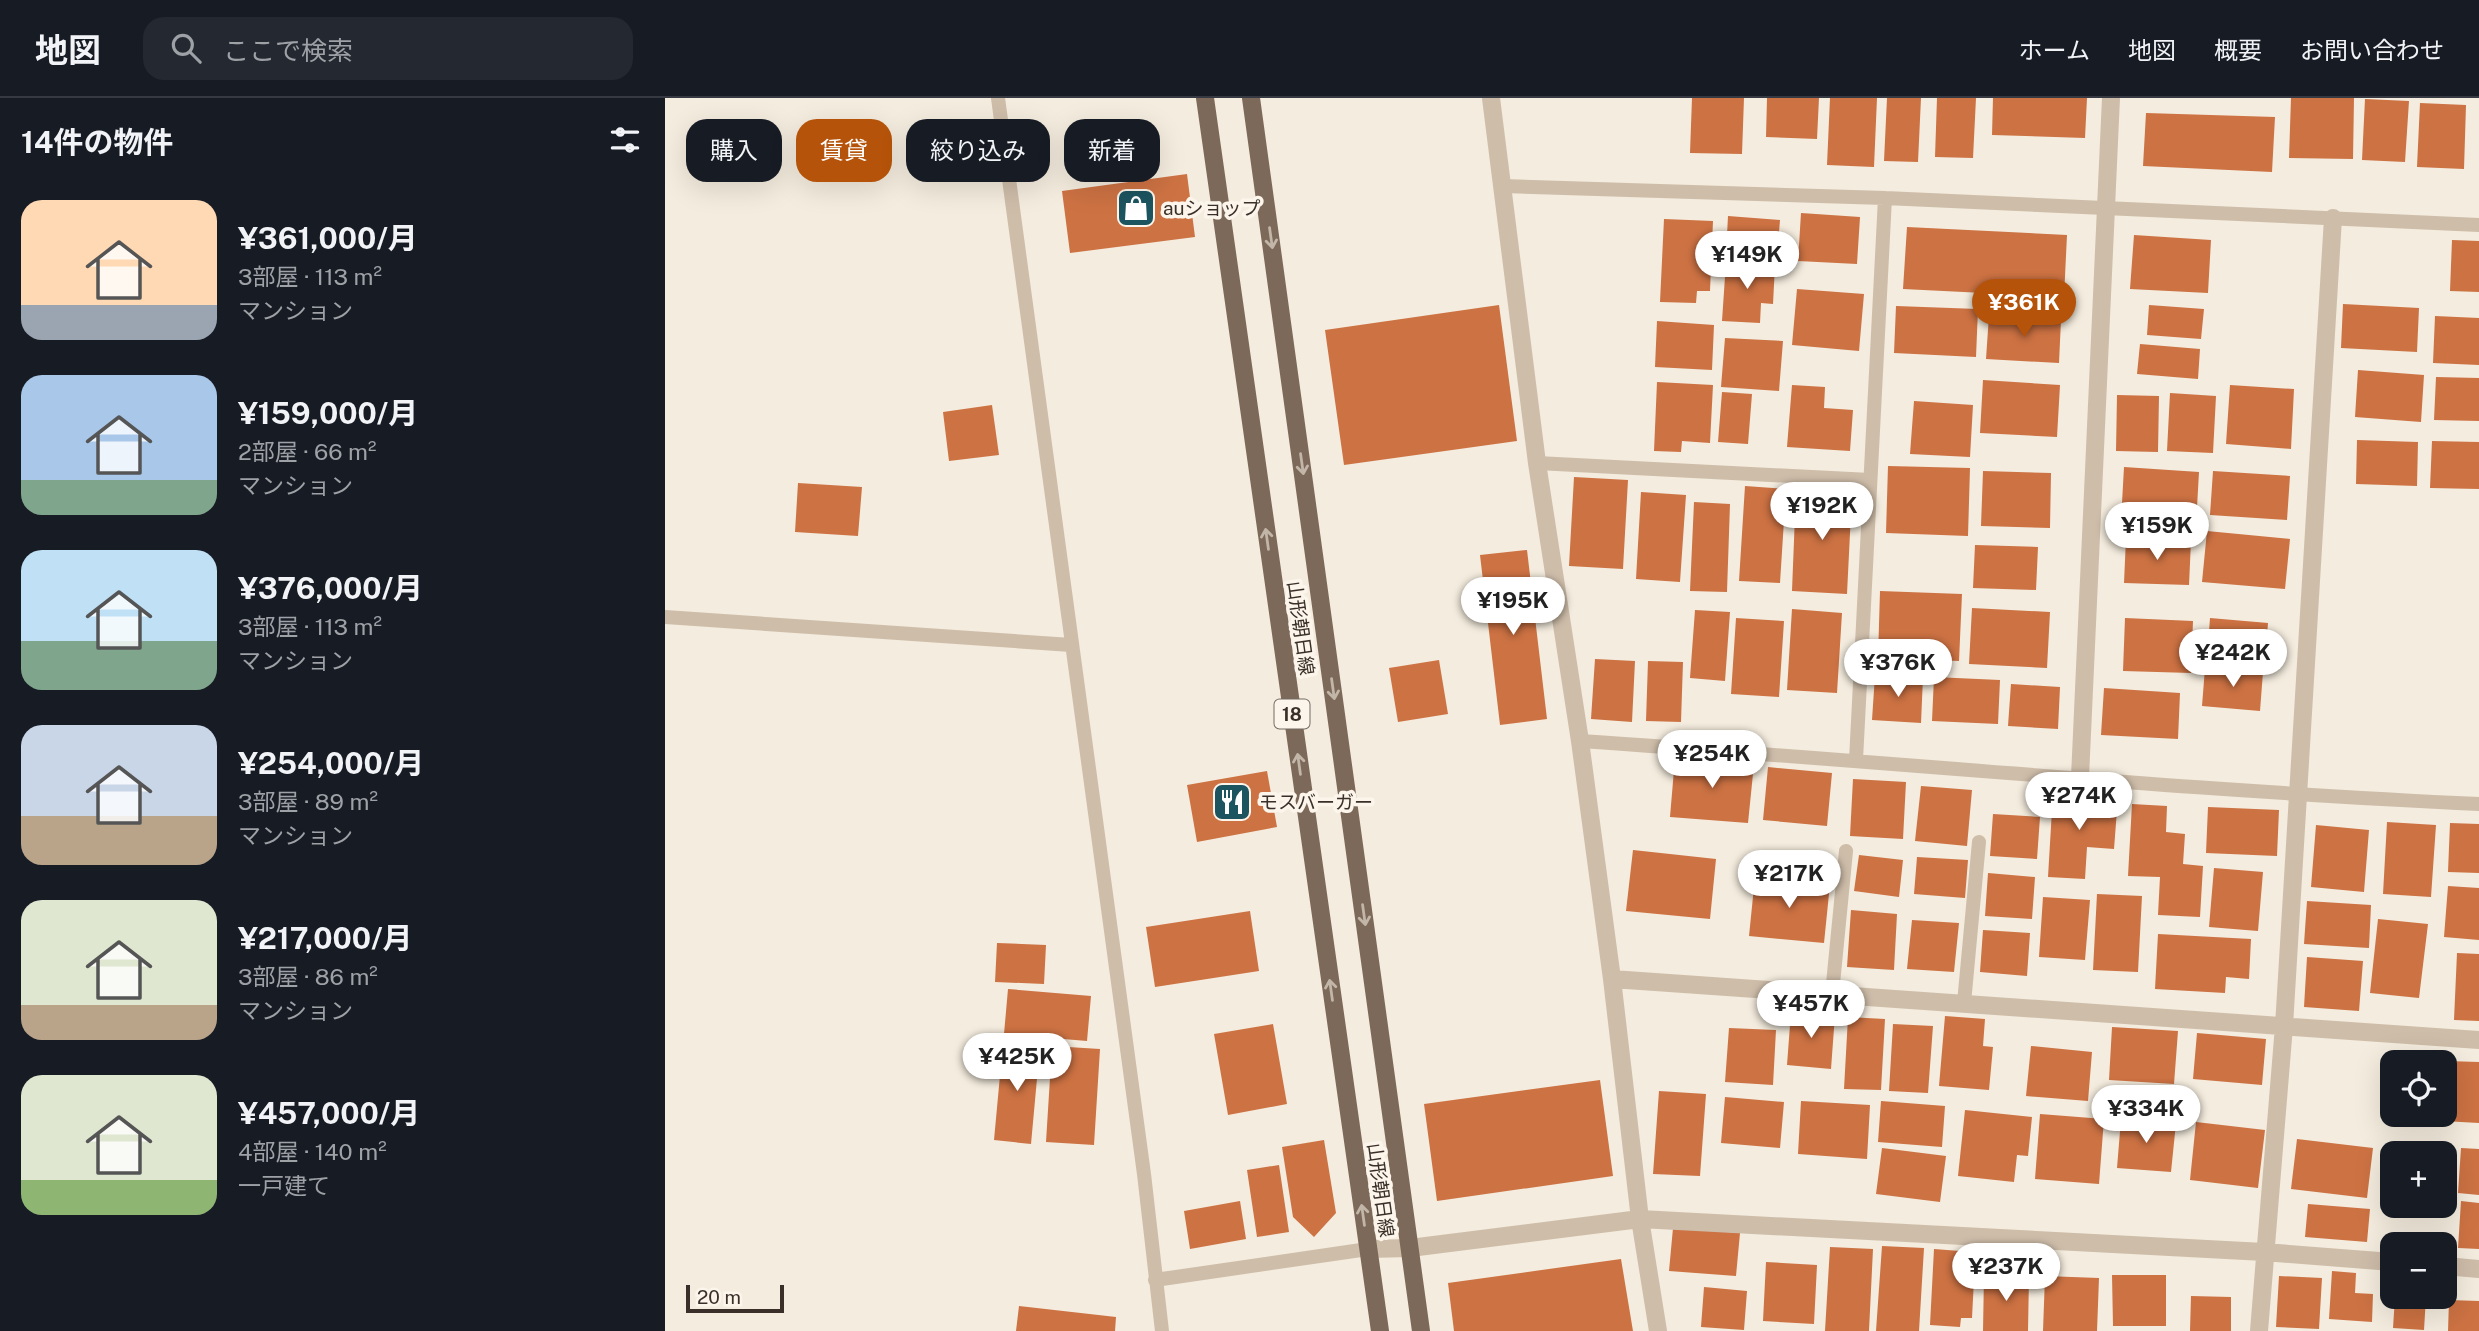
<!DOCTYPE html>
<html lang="ja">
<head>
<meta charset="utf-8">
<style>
  :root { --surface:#171b24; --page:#242831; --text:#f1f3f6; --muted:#9ea1a6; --line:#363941; --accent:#b45309 }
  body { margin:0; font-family:"Public Sans","Noto Sans JP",sans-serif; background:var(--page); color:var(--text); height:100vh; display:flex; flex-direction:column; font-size:26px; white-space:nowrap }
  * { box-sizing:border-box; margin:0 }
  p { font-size:23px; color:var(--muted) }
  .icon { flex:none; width:38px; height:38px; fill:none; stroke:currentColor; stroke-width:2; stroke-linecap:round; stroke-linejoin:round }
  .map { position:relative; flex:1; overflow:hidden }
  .side { display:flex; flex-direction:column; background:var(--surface); width:665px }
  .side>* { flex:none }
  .hud { position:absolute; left:21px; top:21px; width:665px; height:63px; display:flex; gap:14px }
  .tools { position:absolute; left:1715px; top:952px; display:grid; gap:14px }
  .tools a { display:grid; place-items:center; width:77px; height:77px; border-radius:14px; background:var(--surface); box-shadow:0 7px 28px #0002; font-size:35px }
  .scale { position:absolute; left:21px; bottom:18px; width:98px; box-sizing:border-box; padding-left:7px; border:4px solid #3a3029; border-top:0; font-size:19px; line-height:24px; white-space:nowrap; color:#3a3029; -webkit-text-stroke:5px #fbf5eb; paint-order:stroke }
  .price { position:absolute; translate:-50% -60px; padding:0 16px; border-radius:24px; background:#fff; color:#222; font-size:23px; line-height:46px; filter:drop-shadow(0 2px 4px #0008) }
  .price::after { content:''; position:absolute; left:50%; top:42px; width:21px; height:16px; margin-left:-10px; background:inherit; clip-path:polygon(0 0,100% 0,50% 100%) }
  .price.active { background:var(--accent); color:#fff }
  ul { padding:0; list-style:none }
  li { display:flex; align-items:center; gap:21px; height:175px; padding:0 21px }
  li span { display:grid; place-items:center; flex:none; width:196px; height:140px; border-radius:21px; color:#555 }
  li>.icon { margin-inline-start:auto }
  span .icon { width:84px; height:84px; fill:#fffc; stroke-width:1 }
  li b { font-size:30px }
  h2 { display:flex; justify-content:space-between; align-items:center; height:84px; padding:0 21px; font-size:30px }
  .tag { padding:0 24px; border-radius:21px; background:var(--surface); box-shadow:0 7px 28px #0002; font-size:24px; line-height:63px }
  .tag.active { background:var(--accent); color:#fff }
  header { display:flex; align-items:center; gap:42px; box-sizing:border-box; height:98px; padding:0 35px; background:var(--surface); border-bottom:2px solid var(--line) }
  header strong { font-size:33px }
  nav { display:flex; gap:38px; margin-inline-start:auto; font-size:24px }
  .search { width:490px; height:63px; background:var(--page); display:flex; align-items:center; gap:18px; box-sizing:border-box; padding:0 24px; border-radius:21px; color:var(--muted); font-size:26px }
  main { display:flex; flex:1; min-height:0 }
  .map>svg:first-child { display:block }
  .building { fill:#cd7243 }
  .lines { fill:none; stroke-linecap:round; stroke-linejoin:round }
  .lane { stroke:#cebda9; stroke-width:14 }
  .street { stroke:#cebda9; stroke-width:18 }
  .primary { stroke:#7d6959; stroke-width:18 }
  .oneway { stroke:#c2b6a9 }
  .labels { text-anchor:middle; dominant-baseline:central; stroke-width:7; stroke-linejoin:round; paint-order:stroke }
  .shield { fill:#fbf5eb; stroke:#746b63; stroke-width:2 }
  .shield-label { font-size:18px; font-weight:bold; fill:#3a3029 }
  .poi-label { font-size:19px; fill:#3a3029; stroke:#fbf5eb; text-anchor:start }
  .street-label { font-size:19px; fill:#3a3029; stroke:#fbf5eb }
</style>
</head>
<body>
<header>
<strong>地図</strong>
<div class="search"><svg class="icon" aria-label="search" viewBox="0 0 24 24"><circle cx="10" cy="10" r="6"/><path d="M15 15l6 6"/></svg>ここで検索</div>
<nav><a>ホーム</a><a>地図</a><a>概要</a><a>お問い合わせ</a></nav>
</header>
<main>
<section class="side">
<h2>14件の物件<svg class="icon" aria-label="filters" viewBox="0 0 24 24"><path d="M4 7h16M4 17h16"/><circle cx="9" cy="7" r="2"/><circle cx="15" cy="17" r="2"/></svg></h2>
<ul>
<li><span style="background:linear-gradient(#ffd9b3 75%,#9aa5b1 0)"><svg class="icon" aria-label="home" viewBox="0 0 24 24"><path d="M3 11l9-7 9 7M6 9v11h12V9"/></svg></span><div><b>¥361,000/月</b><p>3部屋 · 113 m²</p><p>マンション</p></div></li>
<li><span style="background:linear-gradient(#a9c7e8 75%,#7fa58c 0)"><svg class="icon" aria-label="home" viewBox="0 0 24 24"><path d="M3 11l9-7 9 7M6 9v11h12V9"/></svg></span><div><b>¥159,000/月</b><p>2部屋 · 66 m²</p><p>マンション</p></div></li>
<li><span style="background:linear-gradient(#bfe0f5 65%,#7fa58c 0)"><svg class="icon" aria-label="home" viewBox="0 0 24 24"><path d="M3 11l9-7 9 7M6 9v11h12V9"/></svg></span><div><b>¥376,000/月</b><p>3部屋 · 113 m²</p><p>マンション</p></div></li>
<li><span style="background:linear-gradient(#c9d6e8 65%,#b9a48a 0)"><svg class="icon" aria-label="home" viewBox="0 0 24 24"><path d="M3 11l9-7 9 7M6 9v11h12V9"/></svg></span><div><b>¥254,000/月</b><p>3部屋 · 89 m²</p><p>マンション</p></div></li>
<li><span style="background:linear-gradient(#dfe7d0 75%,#b9a48a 0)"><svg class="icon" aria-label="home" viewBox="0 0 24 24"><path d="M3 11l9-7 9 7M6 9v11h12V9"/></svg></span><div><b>¥217,000/月</b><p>3部屋 · 86 m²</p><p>マンション</p></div></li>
<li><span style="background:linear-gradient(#dfe7d0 75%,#8fb573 0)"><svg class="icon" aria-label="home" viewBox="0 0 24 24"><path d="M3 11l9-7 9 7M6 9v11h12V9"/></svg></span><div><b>¥457,000/月</b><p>4部屋 · 140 m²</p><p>一戸建て</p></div></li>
</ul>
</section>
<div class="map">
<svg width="1814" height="1233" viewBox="0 0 1814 1233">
  <rect width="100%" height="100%" fill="#f4ecde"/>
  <!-- building -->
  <path class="building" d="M1027,0h52l-2,56 -52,-1z
    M1102,0h52l-2,41 -51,-2z
    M1165,0h47l-3,69 -47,-2z
    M1222,0h34l-3,64 -34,-1z
    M1272,0h39l-3,60 -38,-1z
    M1328,0h94l-2,40 -93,-3z
    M1626,0h63l-1,61 -64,-1z
    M1700,1l44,2 -4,61 -43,-2z
    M1755,5l46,2 -2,64 -47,-2z
    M1481,15l129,4 -3,55 -129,-6z
    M522,76l8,63 -125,16 -8,-62z
    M1136,115l59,4 -3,47 -59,-3z
    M1063,118l52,4 -3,37 -51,-3z
    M999,121l49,2 -3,70h-13l-1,12 -36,-1z
    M1242,129l160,8 -3,62 -161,-8z
    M1469,137l77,5 -3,53 -78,-4z
    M1787,142l27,1v51l-29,-1z
    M1061,164l49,3 -2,39 -12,-1 -1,20 -38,-2z
    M1132,191l67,5 -5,57 -67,-6z
    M1678,206l76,4 -2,44 -76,-4z
    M834,207l18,136 -173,24 -19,-135z
    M1484,207l55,4 -3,30 -54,-4z
    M1231,208l82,3 -2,48 -82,-4z
    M1324,217l72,5 -2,43 -73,-4z
    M1770,218l44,2v47l-46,-2z
    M992,223l57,4 -2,45 -57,-3z
    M1060,240l58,3 -4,50 -58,-4z
    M1475,246l60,5 -2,30 -61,-5z
    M1693,272l66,5 -3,47 -66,-5z
    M1771,279l43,1v43l-45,-1z
    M1318,282l77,5 -3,52 -77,-4z
    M992,284l56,3 -3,58 -28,-2 -1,11 -27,-1z
    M1127,287l33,2 -1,21 29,2 -3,41 -63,-4z
    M1565,287l64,4 -3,60 -65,-5z
    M1057,294l30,2 -4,50 -30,-2z
    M1505,295l46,3 -3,57 -46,-2z
    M1452,297l42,1 -1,56 -42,-1z
    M1249,303l59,4 -3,52 -60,-3z
    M327,307l7,50 -50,6 -6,-49z
    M1692,342l61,2 -1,44 -61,-2z
    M1767,343l47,1v47l-49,-1z
    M1223,368l82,2 -2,68 -82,-3z
    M1459,369l75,5 -3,53 -75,-4z
    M1318,373l68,2 -1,55 -69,-2z
    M1548,373l77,5 -3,44 -77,-5z
    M909,379l54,3 -5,89 -54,-3z
    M133,385l64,4 -4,49 -63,-4z
    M1080,388l41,3 -6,94 -41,-2z
    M1131,392l56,3 -5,101 -55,-3z
    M976,394l45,3 -6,87 -44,-3z
    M1029,404l36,2 -3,88 -37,-1z
    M1542,433l83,8 -5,50 -83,-7z
    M1461,440l65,3 -2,44 -65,-2z
    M1310,447l63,2 -2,43 -63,-2z
    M862,452l20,169 -47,6 -20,-170z
    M1215,493l82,3 -3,67 -81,-3z
    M1307,510l78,4 -3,56 -78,-4z
    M1127,511l50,4 -5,80 -50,-3z
    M1030,512l35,2 -5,69 -35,-3z
    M1071,520l48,3 -5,76 -48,-3z
    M1460,520l68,3 -2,52 -68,-2z
    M1545,520l58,5 -3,40 -58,-5z
    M930,561l40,2 -3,61 -41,-3z
    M774,562l9,54 -50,8 -9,-54z
    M983,563l35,1 -2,60 -35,-1z
    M1540,570l58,4 -3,39 -58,-5z
    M1210,577l48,2 -2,46 -49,-3z
    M1269,579l66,3 -2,44 -66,-3z
    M1346,586l49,3 -2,42 -50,-3z
    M1439,590l76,5 -2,46 -77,-4z
    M1010,660l79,6 -6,59 -78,-6z
    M1103,669l64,6 -5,53 -64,-6z
    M602,673l10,56 -80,15 -10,-57z
    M1188,681l53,3 -3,57 -53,-3z
    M1256,688l51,4 -5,56 -52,-5z
    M1388,695l65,4 -4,52 -27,-2 -2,32 -37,-2z
    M1467,706l35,2 -1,26 19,2 -2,30 20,2 -3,51 -42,-2 2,-38 -32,-1z
    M1543,709l71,3 -2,46 -71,-3z
    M1328,716l47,3 -3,42 -47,-3z
    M1722,724l49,3 -5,72 -48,-3z
    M1785,725l29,1v49l-31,-1z
    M1651,727l53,5 -5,62 -53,-5z
    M968,752l83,9 -6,60 -84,-8z
    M1194,757l44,5 -4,37 -45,-6z
    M1252,759l51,3 -3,38 -51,-4z
    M1549,770l49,4 -5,59 -49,-4z
    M1323,775l47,4 -3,42 -47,-3z
    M1090,779l75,7 -6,59 -75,-7z
    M1783,788l31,2v52l-35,-3z
    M1432,796l45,2 -4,76 -45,-2z
    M1378,799l47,3 -5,60 -46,-3z
    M1642,803l64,4 -2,43 -65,-4z
    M1186,812l46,4 -3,56 -47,-3z
    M585,813l9,60 -104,16 -9,-60z
    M1713,821l50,5 -9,74 -49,-5z
    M1247,822l47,3 -5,49 -47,-3z
    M1318,832l47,3 -3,43 -47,-4z
    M1493,836l93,5 -2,40 -23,-2 -1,16 -70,-4z
    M332,845l49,2 -2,39 -49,-2z
    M1792,855l22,1v67l-25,-1z
    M1642,859l56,4 -4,50 -55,-4z
    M343,891l83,7 -4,45 -83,-7z
    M1126,914l44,3 -4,54 -44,-4z
    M1280,918l40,3 -2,27 10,1 -4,43 -50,-4z
    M1183,919l37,2 -4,71 -37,-1z
    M608,926l14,80 -59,11 -14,-81z
    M1228,926l40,2 -5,67 -39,-2z
    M1447,929l66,4 -4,53 -65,-4z
    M1064,930l47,2 -3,55 -48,-3z
    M1532,935l69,6 -4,46 -69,-6z
    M338,945l37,3 -9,98 -37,-4z
    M387,948l48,3 -6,96 -48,-3z
    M1366,948l61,6 -4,49 -62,-5z
    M1782,963l32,1v61l-36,-2z
    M935,982l13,96 -176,25 -13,-97z
    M994,993l47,3 -6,82 -47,-2z
    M1060,999l59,5 -4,46 -59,-5z
    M1136,1003l69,4 -3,54 -69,-5z
    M1216,1003l64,5 -3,41 -64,-5z
    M1300,1012l67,7 -4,39 -11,-1 -3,27 -56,-6z
    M1375,1016l64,5 -5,65 -64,-5z
    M1456,1021l55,4 -5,49 -54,-4z
    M1531,1024l69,8 -7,58 -68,-8z
    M1632,1041l76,9 -6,50 -76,-9z
    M659,1042l12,73 -22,24 -21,-20 -11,-70z
    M1726,1047l58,5 -2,24h-2v-21h-54z
    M1217,1050l64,8 -6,46 -64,-8z
    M1796,1050l18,1v46l-21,-2z
    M614,1067l10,67 -32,5 -10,-67z
    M575,1103l6,38 -56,10 -6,-38z
    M1796,1103l18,2v46l-21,-1z
    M1643,1106l62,5 -3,33 -62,-5z
    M1008,1130l67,5 -4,43 -67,-5z
    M1217,1148l42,2 -5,83h-43z
    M1165,1149l43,2 -4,82h-44z
    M1269,1151l26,2v8l15,1 -3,58h-11l-1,9 -30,-2z
    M956,1161l12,72h-179l-6,-48z
    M1101,1164l51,3 -3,59 -51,-3z
    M1667,1173l24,2 -1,20 18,1 -1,28 -43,-3z
    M1319,1177l45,1 -1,55h-45z
    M1447,1177h54v51h-53z
    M1380,1178l54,2 -2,53h-54z
    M1614,1178l43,2 -3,51 -43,-2z
    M1039,1189l43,4 -3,39 -43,-3z
    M1526,1198l40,1v34h-41z
    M1730,1199h31l-2,33 -31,-2z
    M1784,1202l30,1v30h-31z
    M354,1208l97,11 -1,14h-99z"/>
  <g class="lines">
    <!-- lane -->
    <path class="lane" d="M333,0l146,1076 18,157
      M838,88l382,12 594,27
      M872,365l333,17
      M0,519l406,28
      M915,643c300,20 599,49 899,63
      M1191,662l29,-562
      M1167,896l14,-143
      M1299,905l15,-161
      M490,1182l213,-31"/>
    <!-- street -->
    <path class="street" d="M826,0l46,365 43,278 32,238 28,240 18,112
      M1415,679l31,-679
      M947,881l867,61
      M703,1151l42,-1 230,-29 624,33 128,10
      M1780,1168l34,3
      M1594,1233l25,-305 49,-808"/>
    <!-- primary -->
    <path class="primary" d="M540,0l175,1233
      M586,0l170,1233"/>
  </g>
  <!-- one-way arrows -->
  <defs><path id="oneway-shaft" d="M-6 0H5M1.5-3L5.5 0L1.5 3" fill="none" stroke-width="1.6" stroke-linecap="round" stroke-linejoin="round" transform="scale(1.75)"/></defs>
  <g class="oneway">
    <use href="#oneway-shaft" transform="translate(606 140) rotate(82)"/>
    <use href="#oneway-shaft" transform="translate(637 366) rotate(82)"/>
    <use href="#oneway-shaft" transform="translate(602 441) rotate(-98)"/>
    <use href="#oneway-shaft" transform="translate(668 591) rotate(82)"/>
    <use href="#oneway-shaft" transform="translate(634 666) rotate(-98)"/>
    <use href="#oneway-shaft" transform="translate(699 817) rotate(82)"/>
    <use href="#oneway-shaft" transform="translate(666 892) rotate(-98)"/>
    <use href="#oneway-shaft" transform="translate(698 1117) rotate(-98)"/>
  </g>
  <!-- icons -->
  <defs>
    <symbol id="shop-square" viewBox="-11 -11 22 22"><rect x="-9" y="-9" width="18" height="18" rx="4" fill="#1c545f" stroke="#fbf5eb"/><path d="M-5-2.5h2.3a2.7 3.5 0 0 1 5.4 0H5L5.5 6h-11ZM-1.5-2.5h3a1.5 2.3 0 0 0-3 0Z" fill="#fff"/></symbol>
    <symbol id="restaurant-square" viewBox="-11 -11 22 22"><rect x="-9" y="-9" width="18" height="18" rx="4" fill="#1c545f" stroke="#fbf5eb"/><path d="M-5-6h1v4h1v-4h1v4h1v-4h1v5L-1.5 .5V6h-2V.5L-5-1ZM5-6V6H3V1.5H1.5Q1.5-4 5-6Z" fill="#fff"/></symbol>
  </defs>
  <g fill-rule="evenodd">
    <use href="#shop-square" x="449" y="88" width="44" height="44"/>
    <use href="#restaurant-square" x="545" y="682" width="44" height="44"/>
  </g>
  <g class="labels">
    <!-- shield labels -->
    <rect class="shield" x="609.5" y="601.5" width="35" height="29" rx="5"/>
    <g class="shield-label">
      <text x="627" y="616">18</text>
    </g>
    <!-- poi labels -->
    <g class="poi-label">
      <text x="498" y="110">auショップ</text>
      <text x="594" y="704">モスバーガー</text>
    </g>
    <!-- street labels -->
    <g class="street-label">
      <text transform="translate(636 530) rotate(82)">山形朝日線</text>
      <text transform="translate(716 1092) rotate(82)">山形朝日線</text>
    </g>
  </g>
</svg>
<div class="tools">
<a><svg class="icon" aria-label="locate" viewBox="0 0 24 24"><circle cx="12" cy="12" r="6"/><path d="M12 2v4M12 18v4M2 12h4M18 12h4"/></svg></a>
<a>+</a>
<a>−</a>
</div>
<div class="scale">20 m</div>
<b class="price" style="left:1082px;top:193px">¥149K</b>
<b class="price active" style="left:1359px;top:241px">¥361K</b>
<b class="price" style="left:1157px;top:444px">¥192K</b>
<b class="price" style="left:1492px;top:464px">¥159K</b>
<b class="price" style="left:848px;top:539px">¥195K</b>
<b class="price" style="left:1568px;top:591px">¥242K</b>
<b class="price" style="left:1233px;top:601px">¥376K</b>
<b class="price" style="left:1047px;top:692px">¥254K</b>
<b class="price" style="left:1414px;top:734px">¥274K</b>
<b class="price" style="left:1124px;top:812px">¥217K</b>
<b class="price" style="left:1146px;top:942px">¥457K</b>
<b class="price" style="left:352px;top:995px">¥425K</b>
<b class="price" style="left:1481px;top:1047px">¥334K</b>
<b class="price" style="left:1341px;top:1205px">¥237K</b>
<div class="hud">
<a class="tag">購入</a>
<a class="tag active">賃貸</a>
<a class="tag">絞り込み</a>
<a class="tag">新着</a>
</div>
</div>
</main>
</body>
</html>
